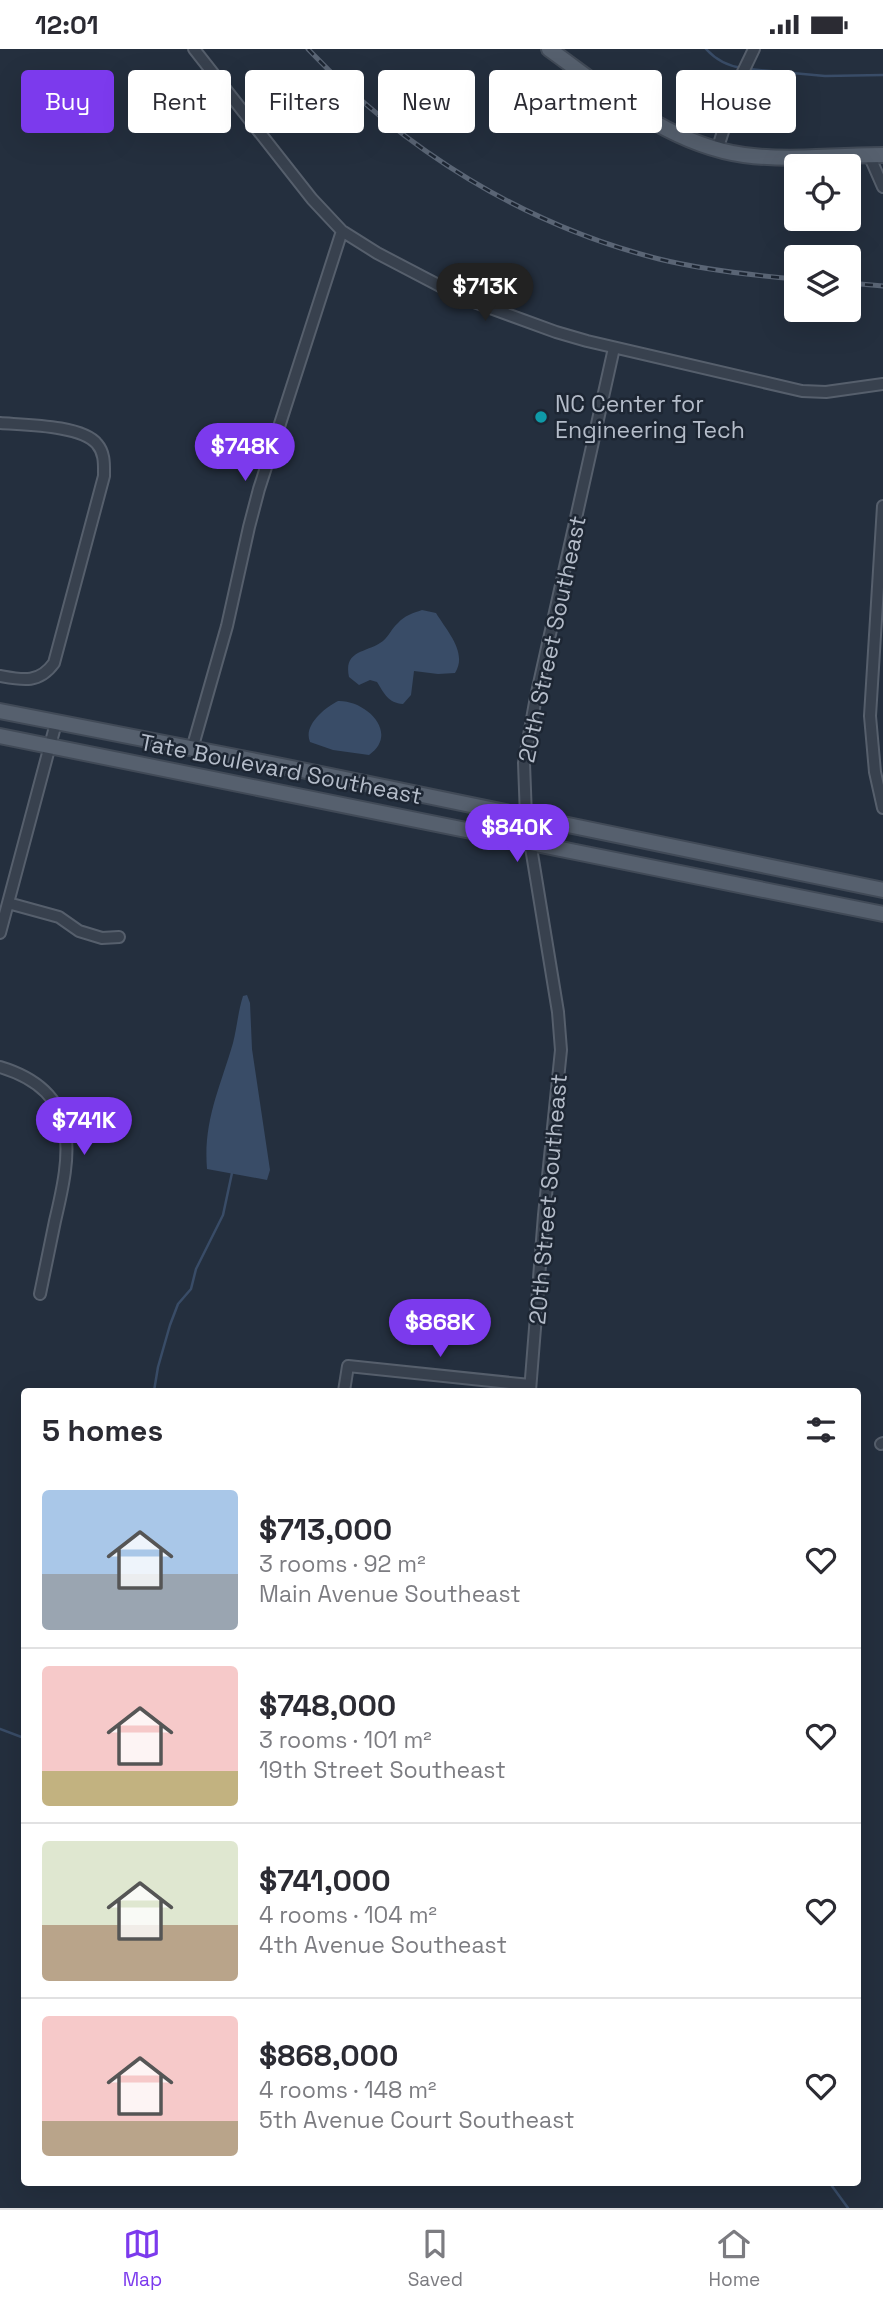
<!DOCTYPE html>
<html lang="en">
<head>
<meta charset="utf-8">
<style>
  :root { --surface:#fff; --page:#f2f2f3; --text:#2b2b33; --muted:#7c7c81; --line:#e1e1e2; --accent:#7c3aed }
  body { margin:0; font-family:"Space Grotesk",sans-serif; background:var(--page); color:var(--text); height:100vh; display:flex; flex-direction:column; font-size:26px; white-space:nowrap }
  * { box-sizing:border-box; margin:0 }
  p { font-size:23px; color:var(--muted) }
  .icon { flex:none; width:38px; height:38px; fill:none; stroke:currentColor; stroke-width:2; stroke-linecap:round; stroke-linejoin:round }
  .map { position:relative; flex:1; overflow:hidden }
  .side { position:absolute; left:21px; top:1339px; width:840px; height:798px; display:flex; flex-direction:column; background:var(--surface); border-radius:7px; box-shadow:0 7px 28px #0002 }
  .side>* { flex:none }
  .hud { position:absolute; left:21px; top:21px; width:842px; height:63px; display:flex; gap:14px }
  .fabs { position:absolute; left:784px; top:105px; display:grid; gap:14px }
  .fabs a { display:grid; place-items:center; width:77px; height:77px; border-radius:7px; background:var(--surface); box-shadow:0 7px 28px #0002; font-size:35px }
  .price { position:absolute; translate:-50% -60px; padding:0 16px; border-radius:24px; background:var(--accent); color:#fff; font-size:23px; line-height:46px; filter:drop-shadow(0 2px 4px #0008) }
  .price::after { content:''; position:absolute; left:50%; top:42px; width:21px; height:16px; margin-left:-10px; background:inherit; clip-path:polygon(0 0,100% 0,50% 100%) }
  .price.current { background:#222; color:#fff }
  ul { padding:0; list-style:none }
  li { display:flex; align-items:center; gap:21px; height:175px; padding:0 21px }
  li+li { border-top:2px solid var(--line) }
  li span { display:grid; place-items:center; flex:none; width:196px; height:140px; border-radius:7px; color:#555 }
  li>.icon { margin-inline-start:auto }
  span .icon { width:84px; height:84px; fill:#fffc; stroke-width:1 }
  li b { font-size:30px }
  h2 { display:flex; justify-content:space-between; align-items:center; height:84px; padding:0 21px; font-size:30px }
  .tag { padding:0 24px; border-radius:7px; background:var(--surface); box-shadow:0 7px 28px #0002; font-size:24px; line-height:63px }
  .tag.current { background:var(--accent); color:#fff }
  .status { display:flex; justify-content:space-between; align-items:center; height:49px; padding:0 35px; background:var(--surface); direction:ltr }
  .status svg { height:19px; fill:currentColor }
  .tab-bar { display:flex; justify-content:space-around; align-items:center; height:98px; border-top:2px solid var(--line); background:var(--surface); font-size:19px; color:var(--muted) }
  .tab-bar a { display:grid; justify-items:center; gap:4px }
  .tab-bar .current { color:var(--accent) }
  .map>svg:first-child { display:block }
  .water { fill:#394c67 }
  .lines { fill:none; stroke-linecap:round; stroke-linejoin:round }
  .stream { stroke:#394c67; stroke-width:2.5 }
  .minor-casing { stroke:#565f6c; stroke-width:14 }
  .major-casing { stroke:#414a57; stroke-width:18 }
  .minor { stroke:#38414e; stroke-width:10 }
  .major { stroke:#56606e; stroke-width:14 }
  .rail-casing { stroke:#5a6575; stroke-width:5 }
  .rail { stroke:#1d2633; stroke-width:2.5; stroke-dasharray:8; stroke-linecap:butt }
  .culture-dot { fill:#0f9aa8; stroke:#1d2633; stroke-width:2.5 }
  .labels { text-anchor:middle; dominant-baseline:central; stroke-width:5; stroke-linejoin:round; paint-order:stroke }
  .poi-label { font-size:23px; fill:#b4bcc9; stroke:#1d2633; text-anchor:start }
  .street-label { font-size:23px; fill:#b4bcc9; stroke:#1d2633 }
</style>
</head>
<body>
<div class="status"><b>12:01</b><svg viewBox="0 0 49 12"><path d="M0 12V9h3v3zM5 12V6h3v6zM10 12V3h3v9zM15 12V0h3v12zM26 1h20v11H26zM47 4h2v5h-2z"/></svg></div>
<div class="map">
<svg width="883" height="2159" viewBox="0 0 883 2159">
  <rect width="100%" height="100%" fill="#242f3e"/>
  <!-- water -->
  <path class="water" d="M422,561l14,3c11,18 32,40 19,60l-17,1 -24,-3 -3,24 -8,9c-15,-1 -19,-11 -26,-22l-7,-2 -11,5 -10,-8c-6,-28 19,-24 34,-36 6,-5 9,-13 15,-18 6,-7 15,-10 24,-13z
    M338,652c28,-1 62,32 31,54l-36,-5 -23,-8c-7,-16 14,-34 28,-41z
    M247,946l3,8 2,46 18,121 -3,10 -60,-11c-4,-48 13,-81 26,-126 4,-16 5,-31 10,-47z"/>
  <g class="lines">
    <!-- stream -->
    <path class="stream" d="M706,0c10,11 21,17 36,19
      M749,20l76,7 58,-1
      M154,1342l4,-24 12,-42 8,-21 13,-15 5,-20 27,-54 9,-42
      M0,1680l24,9
      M829,2133l19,26"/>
    <defs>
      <path id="minor" d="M194,0l118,150 30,32 35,22 86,45 93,34 31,9 215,50 24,1 57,-8
        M717,101l24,-74 13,-27
        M869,106l14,32
        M0,374c24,2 82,2 97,21 8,9 7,21 7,32l-50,187c-15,21 -32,17 -54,13
        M883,457l-13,210 5,56 8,36
        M192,700l35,-123 22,-99 10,-38 83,-258
        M8,854l51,14 20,14 23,7 17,-1
        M0,884l56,-210
        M0,1018c83,25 71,87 55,154 -5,24 -10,49 -15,73
        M344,1342l4,-25 182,19
        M530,1342l14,-176 17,-165 -3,-38 -32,-195 -2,-54 12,-66 78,-349
        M881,1395l2,-1"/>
      <path id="major" d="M549,0c60,43 119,95 195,106 45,6 94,0 139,0
        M0,662l282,55 601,124
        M0,687l883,178"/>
    </defs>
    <!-- minor casing -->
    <use href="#minor" class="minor-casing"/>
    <!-- major casing -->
    <use href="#major" class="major-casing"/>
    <!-- minor -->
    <use href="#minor" class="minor"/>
    <!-- major -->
    <use href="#major" class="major"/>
    <defs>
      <path id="rail" d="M308,0c96,101 216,176 351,210 45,11 91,16 137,20
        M849,234l34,3"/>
    </defs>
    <!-- rail casing -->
    <use href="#rail" class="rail-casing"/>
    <!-- rail -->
    <use href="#rail" class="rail"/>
  </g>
  <!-- markers -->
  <circle class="culture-dot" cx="541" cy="368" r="7"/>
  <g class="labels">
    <!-- poi labels -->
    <g class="poi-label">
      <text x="555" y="355">NC Center for<tspan x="555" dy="26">Engineering Tech</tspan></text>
    </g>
    <!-- street labels -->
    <g class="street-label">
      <text transform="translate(552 590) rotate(-78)">20th Street Southeast</text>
      <text transform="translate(281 720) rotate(11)">Tate Boulevard Southeast</text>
      <text transform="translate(548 1150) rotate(-85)">20th Street Southeast</text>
    </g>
  </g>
</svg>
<div class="fabs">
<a><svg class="icon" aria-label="locate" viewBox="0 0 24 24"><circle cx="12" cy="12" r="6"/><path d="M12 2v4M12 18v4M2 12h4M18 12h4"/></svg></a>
<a><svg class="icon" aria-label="layers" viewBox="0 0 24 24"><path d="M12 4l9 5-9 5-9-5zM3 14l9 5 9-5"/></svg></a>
</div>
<b class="price current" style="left:485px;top:274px">$713K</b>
<b class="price" style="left:245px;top:434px">$748K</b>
<b class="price" style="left:517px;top:815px">$840K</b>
<b class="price" style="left:84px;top:1108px">$741K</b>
<b class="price" style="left:440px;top:1310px">$868K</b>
<div class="hud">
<a class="tag current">Buy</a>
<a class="tag">Rent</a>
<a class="tag">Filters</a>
<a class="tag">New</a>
<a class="tag">Apartment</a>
<a class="tag">House</a>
</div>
<section class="side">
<h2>5 homes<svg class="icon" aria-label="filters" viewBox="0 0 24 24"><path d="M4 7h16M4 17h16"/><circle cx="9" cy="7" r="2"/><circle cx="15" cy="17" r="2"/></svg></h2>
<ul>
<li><span style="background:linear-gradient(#a9c7e8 60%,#9aa5b1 0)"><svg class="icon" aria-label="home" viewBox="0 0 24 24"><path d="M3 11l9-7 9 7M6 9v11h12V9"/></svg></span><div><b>$713,000</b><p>3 rooms · 92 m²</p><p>Main Avenue Southeast</p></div><svg class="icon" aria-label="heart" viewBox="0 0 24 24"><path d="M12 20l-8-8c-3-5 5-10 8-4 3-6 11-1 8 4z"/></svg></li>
<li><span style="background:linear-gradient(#f6c9c9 75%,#c2b280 0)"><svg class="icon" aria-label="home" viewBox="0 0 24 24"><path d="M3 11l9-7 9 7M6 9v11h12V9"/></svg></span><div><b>$748,000</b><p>3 rooms · 101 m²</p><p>19th Street Southeast</p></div><svg class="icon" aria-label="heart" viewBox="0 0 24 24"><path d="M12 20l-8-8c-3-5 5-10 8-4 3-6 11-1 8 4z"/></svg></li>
<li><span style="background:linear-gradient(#dfe7d0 60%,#b9a48a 0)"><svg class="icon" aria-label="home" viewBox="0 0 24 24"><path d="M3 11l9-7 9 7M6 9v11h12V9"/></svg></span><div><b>$741,000</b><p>4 rooms · 104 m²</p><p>4th Avenue Southeast</p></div><svg class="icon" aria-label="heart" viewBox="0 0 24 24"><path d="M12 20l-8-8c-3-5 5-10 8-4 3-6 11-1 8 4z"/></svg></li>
<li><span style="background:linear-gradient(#f6c9c9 75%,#b9a48a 0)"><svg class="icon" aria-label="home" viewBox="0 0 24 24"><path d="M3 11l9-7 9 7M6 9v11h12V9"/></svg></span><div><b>$868,000</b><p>4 rooms · 148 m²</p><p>5th Avenue Court Southeast</p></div><svg class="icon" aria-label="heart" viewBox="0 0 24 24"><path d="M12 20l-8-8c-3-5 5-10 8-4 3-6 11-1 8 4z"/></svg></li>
</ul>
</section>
</div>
<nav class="tab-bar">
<a class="current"><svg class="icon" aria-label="map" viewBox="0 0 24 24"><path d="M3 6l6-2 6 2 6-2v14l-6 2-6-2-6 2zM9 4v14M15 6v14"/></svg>Map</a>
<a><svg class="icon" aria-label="saved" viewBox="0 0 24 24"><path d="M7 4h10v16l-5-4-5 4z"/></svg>Saved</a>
<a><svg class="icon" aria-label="home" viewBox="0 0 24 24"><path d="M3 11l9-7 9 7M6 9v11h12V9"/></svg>Home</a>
</nav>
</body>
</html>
